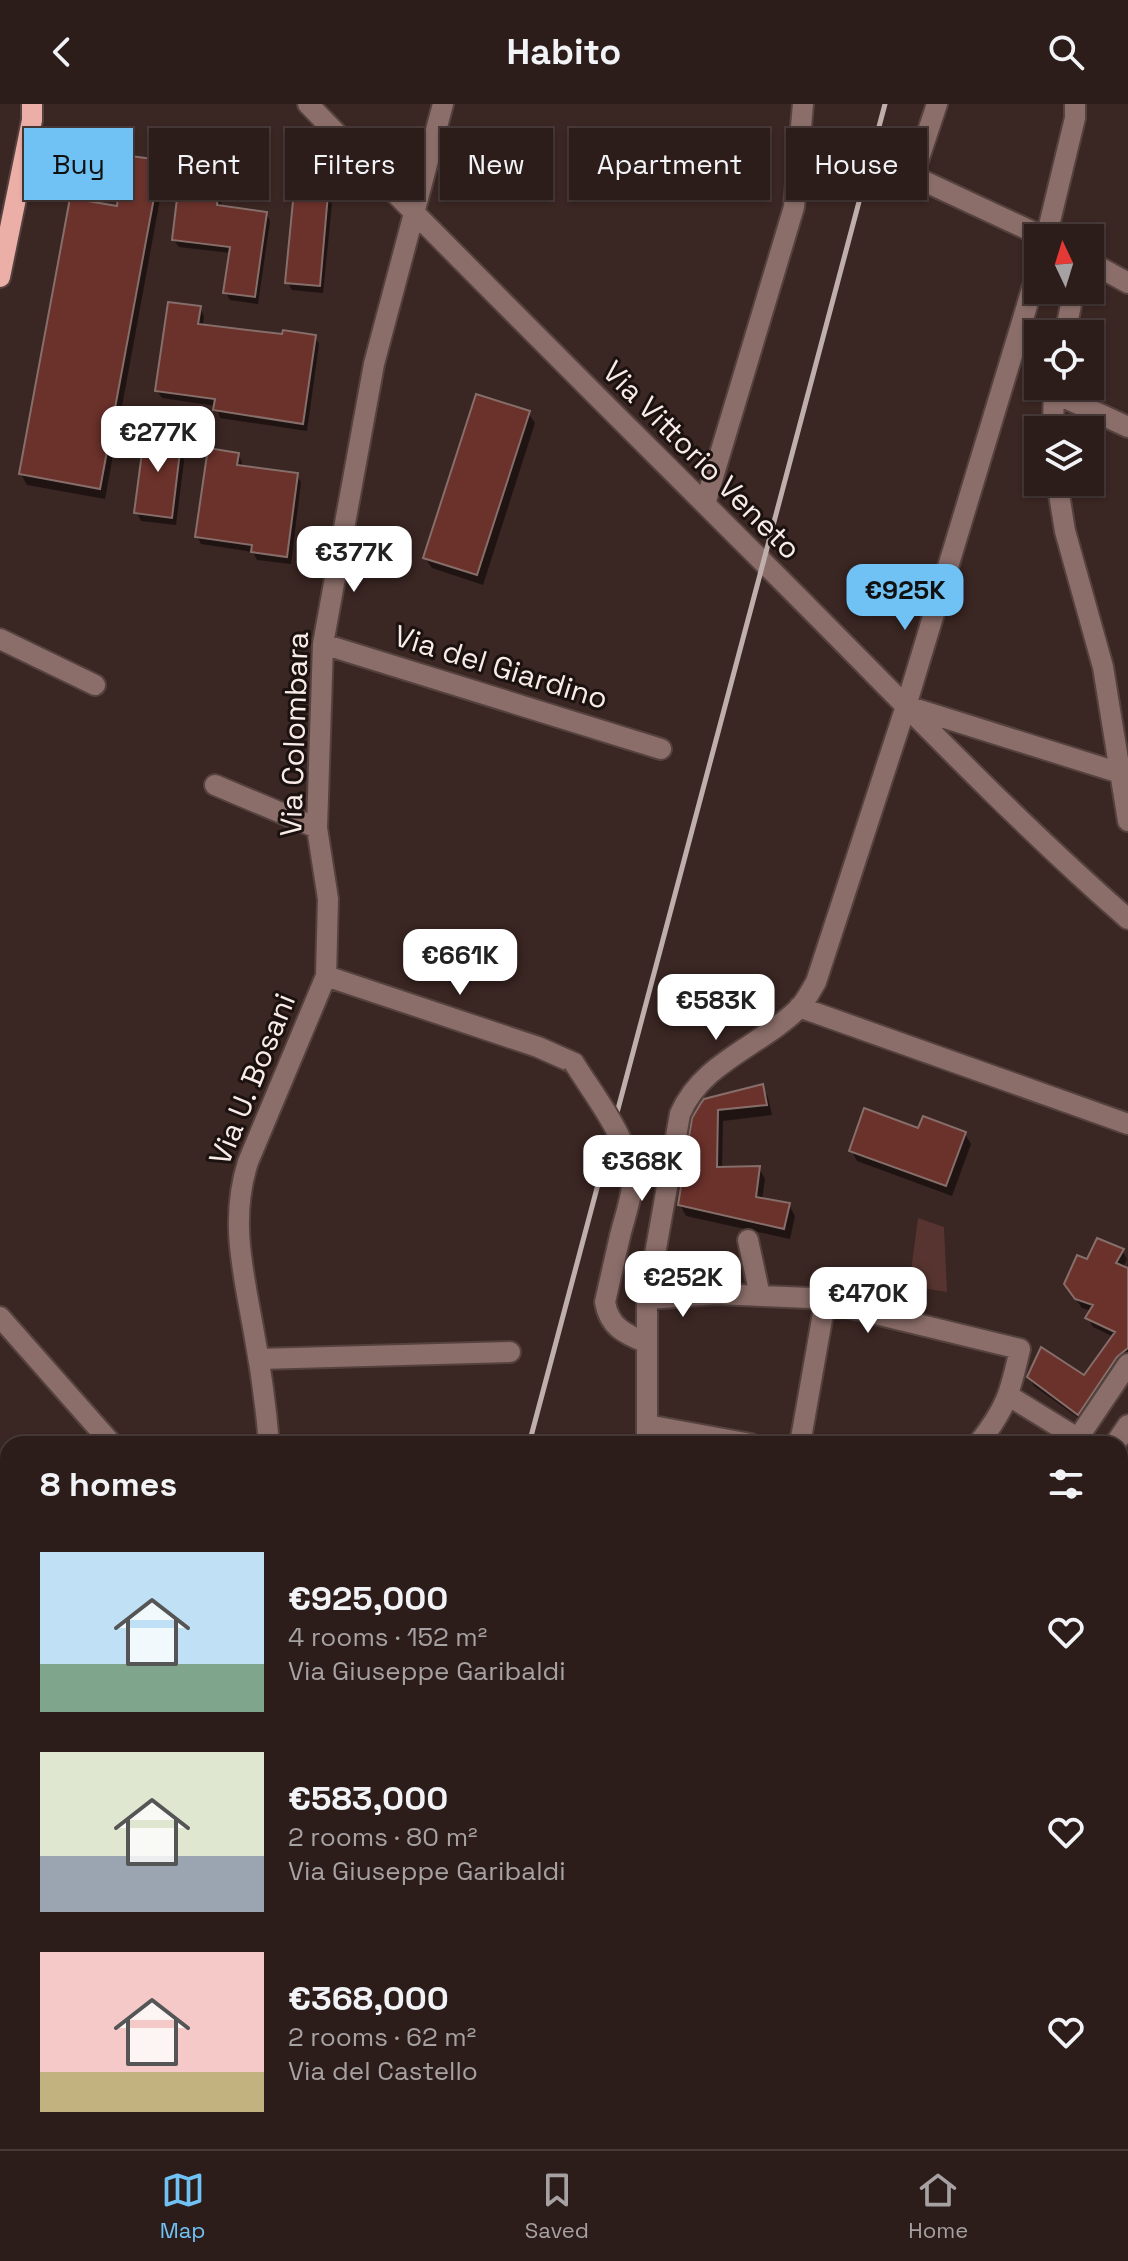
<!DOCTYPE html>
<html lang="en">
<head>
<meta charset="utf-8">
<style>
  :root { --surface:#2c1c1a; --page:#382927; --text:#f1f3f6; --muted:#a6a1a2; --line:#483a39; --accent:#70c2f4 }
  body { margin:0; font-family:"Space Grotesk",sans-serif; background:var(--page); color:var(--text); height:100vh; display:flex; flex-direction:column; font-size:30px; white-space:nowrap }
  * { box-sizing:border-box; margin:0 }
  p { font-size:26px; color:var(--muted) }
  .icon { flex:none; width:44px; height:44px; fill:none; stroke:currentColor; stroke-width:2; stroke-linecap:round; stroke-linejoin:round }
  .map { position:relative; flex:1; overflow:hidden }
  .side { position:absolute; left:0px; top:1332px; width:1128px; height:714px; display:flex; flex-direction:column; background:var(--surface); border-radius:24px 24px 0 0; box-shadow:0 2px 6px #0004,0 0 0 2px var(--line) }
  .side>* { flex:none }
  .banner { position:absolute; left:24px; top:24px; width:1080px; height:72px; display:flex; gap:16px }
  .needle { width:52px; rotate:356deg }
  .controls { position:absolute; left:1024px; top:120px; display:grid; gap:16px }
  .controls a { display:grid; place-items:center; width:80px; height:80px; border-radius:0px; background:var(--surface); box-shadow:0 2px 6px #0004,0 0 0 2px var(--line); font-size:40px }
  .price { position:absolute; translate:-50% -68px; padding:0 18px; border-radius:16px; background:#fff; color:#222; font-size:26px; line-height:52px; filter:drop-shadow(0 2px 4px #0008) }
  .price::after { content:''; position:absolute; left:50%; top:48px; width:24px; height:18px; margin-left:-12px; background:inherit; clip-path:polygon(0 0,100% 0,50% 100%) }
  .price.on { background:var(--accent); color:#111 }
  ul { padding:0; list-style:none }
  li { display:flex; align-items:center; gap:24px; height:200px; padding:0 40px }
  li span { display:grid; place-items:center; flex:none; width:224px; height:160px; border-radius:0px; color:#555 }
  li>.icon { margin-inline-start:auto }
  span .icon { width:96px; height:96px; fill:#fffc; stroke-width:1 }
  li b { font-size:34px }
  h2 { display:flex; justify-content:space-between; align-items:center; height:96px; padding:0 40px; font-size:34px }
  .pill { padding:0 28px; border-radius:0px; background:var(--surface); box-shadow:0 2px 6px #0004,0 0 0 2px var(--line); font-size:28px; line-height:72px }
  .pill.on { background:var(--accent); color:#111 }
  header { display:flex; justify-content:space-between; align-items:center; height:104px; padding:0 40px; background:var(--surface); font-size:36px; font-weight:800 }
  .tabs { display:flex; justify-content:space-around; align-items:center; height:112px; border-top:2px solid var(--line); background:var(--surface); font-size:22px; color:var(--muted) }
  .tabs a { display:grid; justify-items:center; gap:4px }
  .tabs .on { color:var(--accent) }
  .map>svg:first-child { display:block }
  .green { fill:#57342f }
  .shadow { fill:#0007 }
  .building { fill:#6b312b; stroke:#866e6a; stroke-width:2 }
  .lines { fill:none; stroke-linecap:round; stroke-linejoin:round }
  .minor-casing { stroke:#55423f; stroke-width:24 }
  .major-casing { stroke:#55423f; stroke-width:24 }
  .minor { stroke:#8b6e6a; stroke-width:20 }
  .major { stroke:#ebafa7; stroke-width:20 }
  .rail { stroke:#bfafac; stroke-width:5 }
  .minor-bridge-casing { stroke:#55423f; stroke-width:24; stroke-linecap:butt }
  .minor-bridge { stroke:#8b6e6a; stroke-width:20 }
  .labels { text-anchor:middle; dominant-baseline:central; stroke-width:6; stroke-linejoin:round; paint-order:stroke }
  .street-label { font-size:30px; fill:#f9ebe8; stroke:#1b1210 }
</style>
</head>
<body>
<header><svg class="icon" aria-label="back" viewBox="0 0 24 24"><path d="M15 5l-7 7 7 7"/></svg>Habito<svg class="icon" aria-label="search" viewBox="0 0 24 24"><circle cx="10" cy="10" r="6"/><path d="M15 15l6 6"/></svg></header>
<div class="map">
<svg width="1128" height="2045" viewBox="0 0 1128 2045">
  <rect width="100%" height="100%" fill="#3a2623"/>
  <!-- green -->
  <path class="green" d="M918,1114l26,9 3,65 -38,-6z"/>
  <!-- shadow -->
  <path class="shadow" d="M159,58l6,10 -60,327 -78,-14 -6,-11 98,-266z
    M220,59l5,8 -4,36 45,6 4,8 -12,83 -28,-4 -4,-7 5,-40 -52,-6 -5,-7z
    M327,92l5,8 -9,89 -31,-3 -4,-7z
    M200,204l4,8 -1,10 81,10h30l5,8 -12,87 -87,-13 -4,-12 -54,-8 -5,-7z
    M528,309l7,10 -52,162 -51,-17 -7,-10z
    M181,333l5,8 -10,80 -35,-4 -4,-8z
    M238,350l4,8v6l54,7 5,7 -10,82 -34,-4 -4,-8 -52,-8 -4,-8z
    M762,983l6,10 4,18 -49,6 -1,48 37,-1 6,11 -3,21 27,5 6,11 -5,23 -104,-23 -6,-11 14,-86z
    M919,1027l46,3 6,10 -19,52 -95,-35 -6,-11z
    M1122,1147l5,8 -4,9 5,2v92l-44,60 -50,-36 -5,-9 56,1 29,-41 -21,-10 -5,-9 4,-7 -10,-3 -10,-15 16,-31z"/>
  <!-- building -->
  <path class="building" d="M123,51l38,5 -61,329 -81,-15 51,-276 47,8z
    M182,53l40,4 -5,44 50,7 -12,85 -32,-4 7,-46 -58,-7z
    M294,87l34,3 -8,92 -35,-3z
    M168,198l33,4 -3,18 84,10 1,-4 33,5 -13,89 -90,-14 2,-11 -60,-8z
    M476,290l54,17 -53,164 -54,-17z
    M145,326l37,5 -10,83 -38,-5z
    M208,344l31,5 -2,12 61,8 -11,84 -36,-5 1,-7 -57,-8z
    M763,980l4,21 -49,5 -1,57 43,-1 -4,31 34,6 -6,26 -106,-24 14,-87 9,-15 3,-4z
    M864,1004l54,20 5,-12 43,16 -20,54 -97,-35z
    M1097,1134l27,11 -8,14 12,5v80l-11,9 -39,58 -51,-38 14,-30 43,28 31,-43 -30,-14 8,-13 -18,-6 -11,-15 13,-29 10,4z"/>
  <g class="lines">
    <defs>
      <path id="minor" d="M308,0c149,154 301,304 452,455 122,121 239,247 368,360
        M937,0l-24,72 133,62
        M1046,134l29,-120v-14
        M1090,158l38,21
        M1065,230l9,-44
        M1052,288l76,35
        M1053,326l1,-44
        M1057,378l8,49 38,136 25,154
        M705,400l89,-297 9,-103
        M0,535l95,46
        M323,540l338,105
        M910,603l210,66
        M215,681l102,43
        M326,872l212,71 36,16
        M799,903l329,117
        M620,1132l-15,66c4,25 20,32 42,41
        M748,1136l12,56
        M647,1195l69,-5 94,4 210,51c-10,44 -13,58 -42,95
        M0,1213l112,127
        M259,1255l251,-7
        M1009,1292l78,48
        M647,1321l104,19
        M269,1340c-3,-37 -8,-74 -15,-111 -10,-58 -25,-112 -6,-171l78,-186 2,-77 -11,-71 6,-184 51,-280 69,-260
        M647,1340v-145l33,-185c22,-52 81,-68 119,-106 7,-7 12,-18 17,-26l90,-276 132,-437
        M800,1340l25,-142
        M1074,1340l54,-80
        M1115,1340l13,-19
        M0,1446h8
        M1120,1475l8,5
        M1120,1701l8,1
        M0,1740l8,-5
        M0,1865l8,3
        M1025,2038l4,3h91l8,2
        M359,2045l2,-7
        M642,2045v-7
        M717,2045l7,-7"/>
      <path id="major" d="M0,173l32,-157v-16
        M0,1900l8,3
        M526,2038l27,7"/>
    </defs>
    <!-- minor casing -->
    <use href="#minor" class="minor-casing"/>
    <!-- major casing -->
    <use href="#major" class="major-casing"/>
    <!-- minor -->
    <use href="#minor" class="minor"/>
    <!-- major -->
    <use href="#major" class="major"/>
    <!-- rail -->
    <path class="rail" d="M529,1340l356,-1340
      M340,2045l2,-7"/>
    <defs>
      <path id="minor-bridge" d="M574,959c21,34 61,83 58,124 -2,16 -8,33 -12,49"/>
    </defs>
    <!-- minor-bridge casing -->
    <use href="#minor-bridge" class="minor-bridge-casing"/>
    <!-- minor-bridge -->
    <use href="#minor-bridge" class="minor-bridge"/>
  </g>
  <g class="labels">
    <!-- street labels -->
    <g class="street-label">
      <text transform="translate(702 356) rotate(45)">Via Vittorio Veneto</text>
      <text transform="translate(501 563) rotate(17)">Via del Giardino</text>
      <text transform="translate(294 630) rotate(-88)">Via Colombara</text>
      <text transform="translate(252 975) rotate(-68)">Via U. Bosani</text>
    </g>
  </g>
</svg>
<div class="controls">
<a><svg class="needle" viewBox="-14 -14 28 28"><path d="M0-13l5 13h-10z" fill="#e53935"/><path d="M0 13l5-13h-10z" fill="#a6a1a2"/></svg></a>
<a><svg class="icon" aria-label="locate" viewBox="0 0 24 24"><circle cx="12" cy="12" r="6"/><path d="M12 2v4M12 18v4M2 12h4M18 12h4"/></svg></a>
<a><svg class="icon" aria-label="layers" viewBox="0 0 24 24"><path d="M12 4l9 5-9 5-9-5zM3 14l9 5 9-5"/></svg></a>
</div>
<b class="price" style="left:158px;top:370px">€277K</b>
<b class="price" style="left:354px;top:490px">€377K</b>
<b class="price on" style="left:905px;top:528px">€925K</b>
<b class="price" style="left:460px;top:893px">€661K</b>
<b class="price" style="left:716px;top:938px">€583K</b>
<b class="price" style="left:642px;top:1099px">€368K</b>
<b class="price" style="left:683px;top:1215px">€252K</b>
<b class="price" style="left:868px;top:1231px">€470K</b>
<div class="banner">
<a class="pill on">Buy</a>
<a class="pill">Rent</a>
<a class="pill">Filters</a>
<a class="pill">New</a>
<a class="pill">Apartment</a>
<a class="pill">House</a>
</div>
<section class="side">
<h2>8 homes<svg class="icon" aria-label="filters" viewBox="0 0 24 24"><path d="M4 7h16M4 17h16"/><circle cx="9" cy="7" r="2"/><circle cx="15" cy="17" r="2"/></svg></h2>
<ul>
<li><span style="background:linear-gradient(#bfe0f5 70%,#7fa58c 0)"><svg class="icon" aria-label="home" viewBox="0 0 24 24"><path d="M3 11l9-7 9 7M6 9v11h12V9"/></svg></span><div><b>€925,000</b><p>4 rooms · 152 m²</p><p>Via Giuseppe Garibaldi</p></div><svg class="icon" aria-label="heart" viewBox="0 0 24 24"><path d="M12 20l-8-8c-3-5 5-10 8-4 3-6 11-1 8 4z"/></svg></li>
<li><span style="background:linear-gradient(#dfe7d0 65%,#9aa5b1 0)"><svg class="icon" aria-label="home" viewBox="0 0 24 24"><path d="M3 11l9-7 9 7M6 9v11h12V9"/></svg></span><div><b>€583,000</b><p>2 rooms · 80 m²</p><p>Via Giuseppe Garibaldi</p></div><svg class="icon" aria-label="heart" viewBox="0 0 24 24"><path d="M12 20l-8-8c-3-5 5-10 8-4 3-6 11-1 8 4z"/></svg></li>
<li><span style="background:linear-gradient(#f6c9c9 75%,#c2b280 0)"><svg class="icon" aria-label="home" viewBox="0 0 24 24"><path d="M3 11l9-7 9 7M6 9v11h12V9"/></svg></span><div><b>€368,000</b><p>2 rooms · 62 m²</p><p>Via del Castello</p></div><svg class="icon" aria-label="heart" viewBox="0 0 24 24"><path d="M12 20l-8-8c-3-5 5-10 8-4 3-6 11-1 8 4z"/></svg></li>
</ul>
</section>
</div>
<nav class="tabs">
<a class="on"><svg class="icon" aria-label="map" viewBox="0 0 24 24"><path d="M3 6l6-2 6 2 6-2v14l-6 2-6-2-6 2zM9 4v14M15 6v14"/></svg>Map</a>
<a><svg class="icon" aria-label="saved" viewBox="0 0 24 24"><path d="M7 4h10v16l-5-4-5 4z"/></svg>Saved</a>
<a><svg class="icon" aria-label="home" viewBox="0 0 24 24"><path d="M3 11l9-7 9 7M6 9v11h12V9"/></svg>Home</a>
</nav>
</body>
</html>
